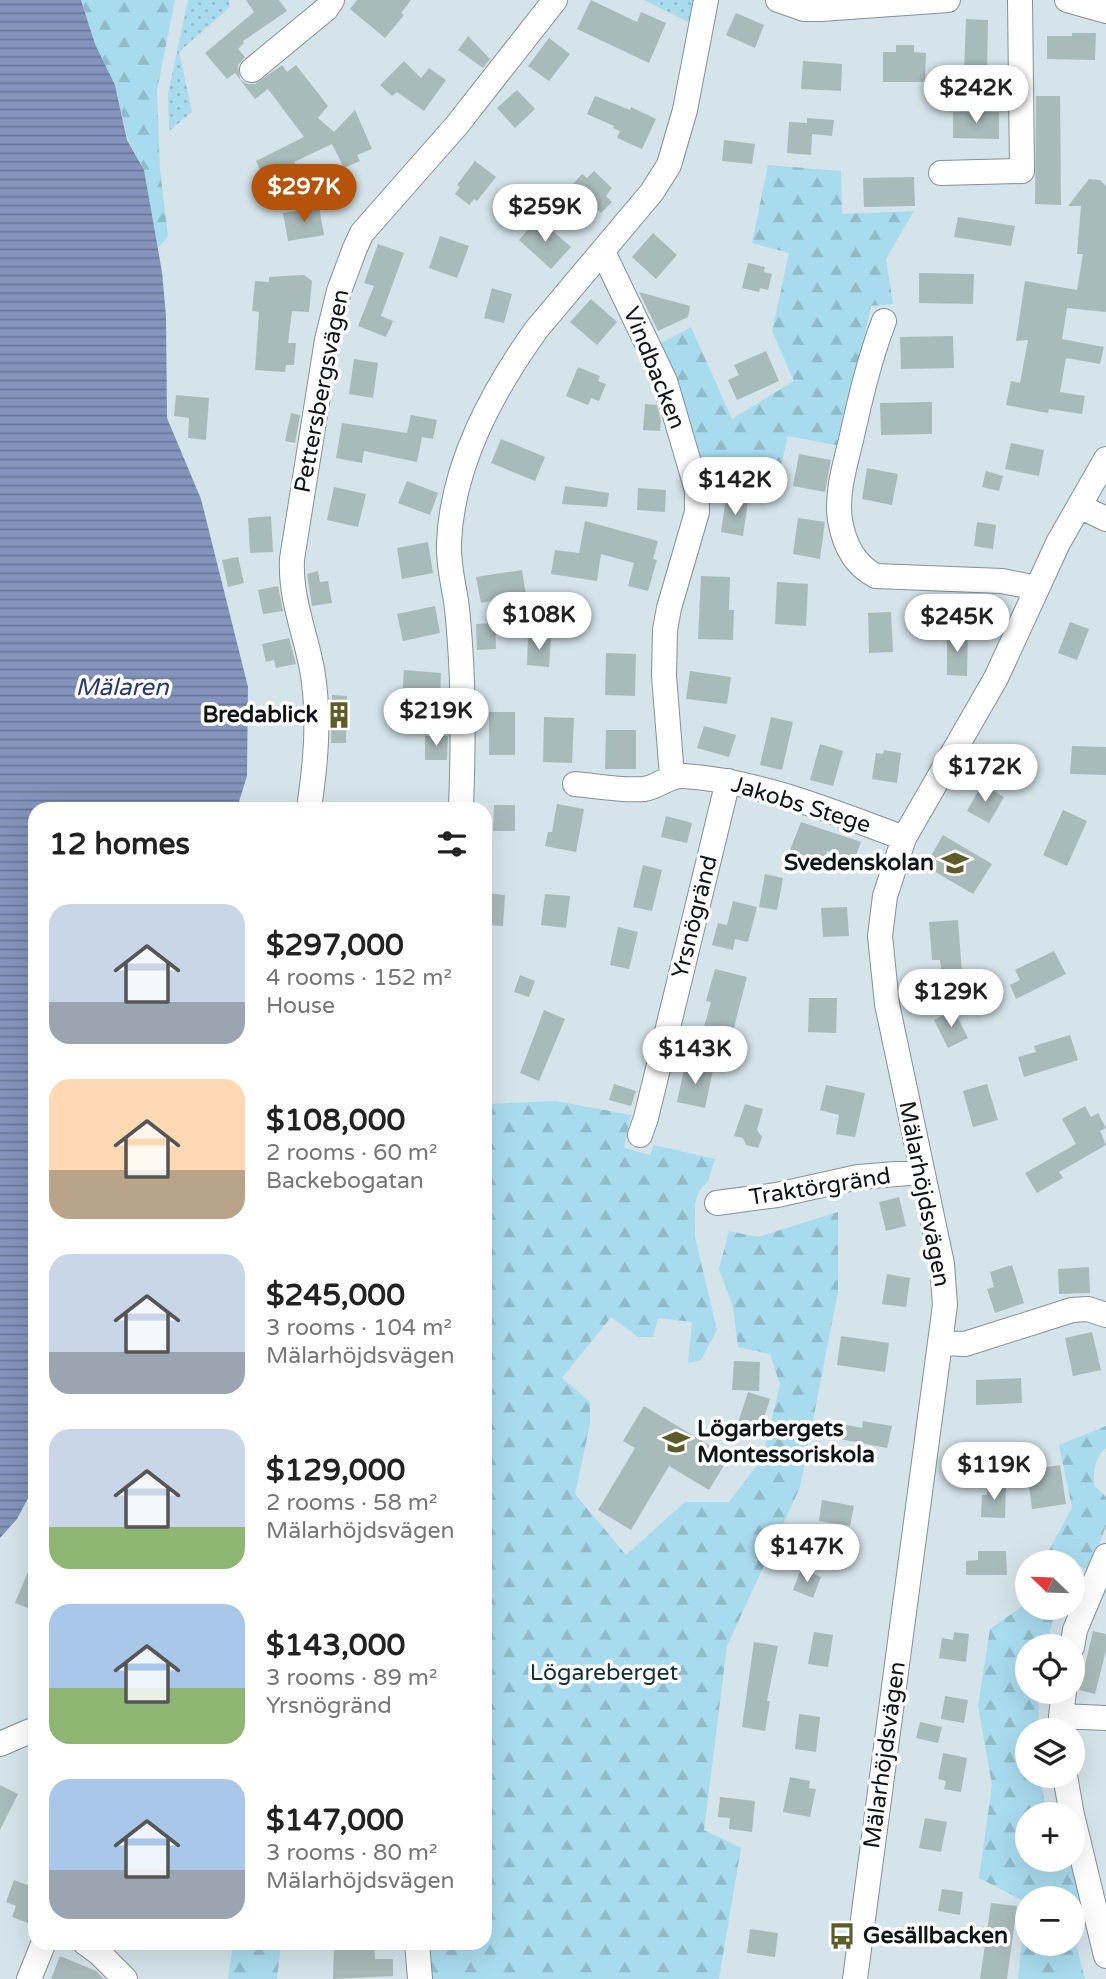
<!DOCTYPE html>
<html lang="en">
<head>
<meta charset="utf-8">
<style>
  :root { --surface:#fff; --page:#f2f2f2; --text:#222; --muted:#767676; --accent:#b45309 }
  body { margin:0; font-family:"Varela Round",sans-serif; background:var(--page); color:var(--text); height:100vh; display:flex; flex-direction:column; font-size:26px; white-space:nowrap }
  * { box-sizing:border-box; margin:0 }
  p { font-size:23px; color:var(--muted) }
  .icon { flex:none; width:38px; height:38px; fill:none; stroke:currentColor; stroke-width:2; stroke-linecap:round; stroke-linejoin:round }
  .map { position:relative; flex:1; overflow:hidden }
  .panel { position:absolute; left:28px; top:802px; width:464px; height:1148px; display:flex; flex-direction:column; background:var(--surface); border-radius:21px; box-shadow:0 7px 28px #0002 }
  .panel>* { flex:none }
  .needle { width:46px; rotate:293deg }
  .buttons { position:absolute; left:1015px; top:1550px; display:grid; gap:14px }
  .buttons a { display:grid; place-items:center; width:70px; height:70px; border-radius:50%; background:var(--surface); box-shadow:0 7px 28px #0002; font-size:35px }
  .price { position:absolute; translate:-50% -60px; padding:0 16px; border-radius:24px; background:#fff; color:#222; font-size:23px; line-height:46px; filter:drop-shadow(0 2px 4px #0008) }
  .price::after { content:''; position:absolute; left:50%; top:42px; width:21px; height:16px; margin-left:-10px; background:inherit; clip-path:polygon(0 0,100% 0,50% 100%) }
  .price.current { background:var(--accent); color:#fff }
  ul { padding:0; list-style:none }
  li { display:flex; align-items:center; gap:21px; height:175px; padding:0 21px }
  li span { display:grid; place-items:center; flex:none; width:196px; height:140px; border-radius:21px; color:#555 }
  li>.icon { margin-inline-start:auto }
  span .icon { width:84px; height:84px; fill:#fffc; stroke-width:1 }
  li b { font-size:30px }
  h2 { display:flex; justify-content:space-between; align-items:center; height:84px; padding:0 21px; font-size:30px }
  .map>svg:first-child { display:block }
  .green { fill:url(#green-dots) }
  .forest { fill:url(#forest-firs); fill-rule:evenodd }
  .water { fill:url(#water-rules) }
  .building { fill:#a9babb }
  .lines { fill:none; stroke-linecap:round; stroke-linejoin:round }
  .minor-casing { stroke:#829197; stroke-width:26 }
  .minor { stroke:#fff; stroke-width:24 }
  .labels { text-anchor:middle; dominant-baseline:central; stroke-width:7; stroke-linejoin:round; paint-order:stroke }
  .street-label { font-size:23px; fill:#0f1416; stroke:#fff }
  .poi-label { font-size:23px; font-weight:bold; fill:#0f1416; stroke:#fff; text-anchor:end }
  .park-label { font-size:23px; fill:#132f38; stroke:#fff }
  .water-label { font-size:24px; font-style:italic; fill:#28396e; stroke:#fff }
</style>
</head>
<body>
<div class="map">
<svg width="1106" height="1979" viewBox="0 0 1106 1979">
  <defs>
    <pattern id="green-dots" width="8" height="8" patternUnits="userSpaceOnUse" patternTransform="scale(1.75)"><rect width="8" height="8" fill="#a9dbee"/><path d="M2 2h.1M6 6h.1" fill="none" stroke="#90bbcb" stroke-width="1.8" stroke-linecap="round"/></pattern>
    <pattern id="forest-firs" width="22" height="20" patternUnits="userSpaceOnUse" patternTransform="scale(1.75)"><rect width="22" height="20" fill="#a9dbee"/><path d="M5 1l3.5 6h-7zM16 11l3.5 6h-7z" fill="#90bbcb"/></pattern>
    <pattern id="water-rules" width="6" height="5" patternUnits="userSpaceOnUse" patternTransform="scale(1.75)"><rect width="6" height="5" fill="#8494bc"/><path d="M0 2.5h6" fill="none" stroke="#6a7898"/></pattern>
  </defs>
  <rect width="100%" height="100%" fill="#d4e4ea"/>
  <!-- green -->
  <path class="green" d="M188,0h41l1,7 -51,45 13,60 -23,19 -1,-37z
    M644,0h51l-3,24z"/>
  <!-- forest -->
  <path class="forest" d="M81,0h94l-18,90 3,79 8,68 -11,12 -13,-79 -16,-30 -13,-55 -20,-41z
    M768,165l73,6 1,43 72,-3 -28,48 7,45 -22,2 -30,140 -53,-10 -13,54 -70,-3 -47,-142 33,-18 41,92 62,-38 -22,-50 17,-78 -37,-10z
    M556,1101l75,14 -7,33 26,7 4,-10 61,14 -7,22 -9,10 -4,13v33l22,93 -16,30 -13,3 4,-41 -34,-4 -5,19h-15l-27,-20 -49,61 28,24v22l-15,70 51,61 59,-53h44l33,-43 18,-74 -10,-31 -32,-7 -5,-40 -14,-38 10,-38 29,6 80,-25v80l-38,195 -73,159 -23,184 37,18 -22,131h-291l-1,-36 58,-1v-805l3,-2 2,-21 -3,-10z
    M1106,1426v22c-12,9 -12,24 -12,37l12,12v29l-17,44 -16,-7h-31l30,-55 -13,-63z
    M1027,1603v5h29l-10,39h-19v45h12l-1,39h-11v45h13l7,39h-20v45h46l17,67 -17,5 12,47h-67l8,-77 -47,-24 13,-93 -14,-79 12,-77zM1027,1899h46v45h-46z
    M233,1943h48l-4,36h-49z"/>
  <!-- water -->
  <path class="water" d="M0,0h81l14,44 20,41 12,55 17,30 18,102 4,44 1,102 34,81 47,188 -1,89 -10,32h-202v677l-18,34 -17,19z"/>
  <!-- building -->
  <path class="building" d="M246,0h33l8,11 -44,30 1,2 -6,6 7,8 -7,8 2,14 7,5h8l27,-19 5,7 9,-7 32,41 -10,12 16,14 21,-22 17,39 -15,6 3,6 -16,7 -12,-24 -38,18 6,11 -31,16 -13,-28 48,-24 -36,-48 -13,10 -20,-26 -8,6 -22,-26 49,-41z
    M357,0h54l-10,13 3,2 -19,23 -35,-29z
    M591,0l46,22 4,-10 25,11 -17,40 -72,-34z
    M736,13l28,12 -9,23 -29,-13z
    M966,19l22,1 -1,55 -23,-1z
    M1072,33h24l-1,27 -48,-1v-23h25z
    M468,36l22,23 -7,9 -25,-18z
    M549,38l21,16 -21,27 -21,-15z
    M896,45h18v7l12,1 -1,29h-42v-30h13z
    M404,61l17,17 8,-10 17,12 -22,31 -27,-19 -5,4 -12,-11z
    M803,61l39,3 -1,27 -40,-2z
    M517,90l18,19 -20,19 -18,-20z
    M595,96l35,14 1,-3 25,12 -14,30 -25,-11 3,-7 -7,-3 1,-2 -27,-12z
    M1036,96h24l1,109 -26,-1z
    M953,112h46v27l-46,-1z
    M807,118l27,2 -2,16 -20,-2 -1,21 -24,-2 2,-31 18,1z
    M724,140l31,4 -3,20 -30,-3z
    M475,161l21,16 -19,24 -3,-2 -5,6 -14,-11 5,-7 -3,-2z
    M594,171l18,17 -6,8 6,6 -11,11 -6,-6 -7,7 -18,-17 6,-7 -4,-5 10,-11 5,4z
    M914,177l1,29 -51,1 -1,-29z
    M1089,179l11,1 6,6v126l-39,-4 -5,31 42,8 -4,17 -34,-6 -6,34 25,4 -3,18 -33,-5 -1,4 -42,-8 5,-24 9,2 8,-43 -12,1 9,-60 52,9 6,-36h-6l4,-48h-13z
    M319,207l5,28 -36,6 -5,-28z
    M958,217l57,9 -4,20 -57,-9z
    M538,218l33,29 -20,22 -32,-29z
    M653,233l24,22 -21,24 -24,-22z
    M440,236l29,10 -12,32 -28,-10z
    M378,244l26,9 -23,63 12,5 -7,16 -28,-11 16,-40 -10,-3z
    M748,263l17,4 -1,5 8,2 -4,16 -8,-2 -1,4 -17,-4z
    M919,273l55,1 -1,30 -54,-1z
    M304,275l8,6 -3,31 -17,-1 -4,32h8l-2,22h-8l-1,7 -30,-2 4,-58 -7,-1 3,-30 14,1v-5z
    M492,288l20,6 -8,29 -20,-5z
    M639,292l51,14 -2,11 -30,14z
    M591,299l26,23 -20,23 -27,-23z
    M953,336l1,32 -53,1 -1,-32z
    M766,351l13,30 -42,19 -9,-20 11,-5 -5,-10z
    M354,359l24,4 -5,35 -24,-4z
    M578,367l22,9 -2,5 8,3 -7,17 -8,-3 -3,7 -22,-9z
    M176,395l33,3 -3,42 -18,-2 1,-20 -15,-2z
    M932,402v32l-51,1 -1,-32z
    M645,404l12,1 4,16 -1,10 -17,-1z
    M291,413l9,2 -5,28 -10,-2z
    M411,415l26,5 -4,19 -11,-2 -5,25 -53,-11 -2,12 -26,-5 6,-35 65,10z
    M501,439l44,18 -10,24 -44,-18z
    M1011,443l33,7 -5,26 -34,-7z
    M799,454l32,6 -6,32 -32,-6z
    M867,468l31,6 -6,31 -30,-6z
    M986,471l17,5 -4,15 -17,-4z
    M407,481l31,12 -8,22 -32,-12z
    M565,486l44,7 -2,14 -45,-3z
    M334,487l32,7 -8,33 -31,-7z
    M638,488l28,2 -1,22 -28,-2z
    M726,498l22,3 -5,35 -22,-4z
    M271,516l2,36 -23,1 -2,-35z
    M798,518l27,4 -5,37 -27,-5z
    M585,521l73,20 -5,18 4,1 -9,31 -20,-5 6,-23 -33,-9 -4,27 -46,-7 4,-24 24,3z
    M977,522l19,3 -3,24 -19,-3z
    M428,542l5,31 -31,6 -5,-31z
    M238,557l6,26 -16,4 -6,-27z
    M522,570l4,25 -45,8 -5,-26z
    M318,571l2,11 8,-1 4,22 -20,3 -5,-32z
    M701,576l29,1 -1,33h5l-1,30 -35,-1z
    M777,582l31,2 -2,42 -31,-2z
    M278,586l5,25 -20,3 -5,-24z
    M435,606l5,27 -37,8 -6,-27z
    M891,612l2,40 -24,1 -1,-40z
    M1070,622l19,7 -12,31 -19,-7z
    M495,623l1,26 -19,1 -1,-26z
    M947,633h21l-1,43 -20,-1z
    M528,637l23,2 -2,28 -22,-2z
    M289,638l7,26 -20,4 -2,-8 -8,2 -4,-18z
    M606,653l30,1 -1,42 -30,-1z
    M404,670l37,3 -1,29 -38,-2z
    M690,671l41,6 -4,27 -41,-5z
    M332,695l15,1 -1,47h-15z
    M489,712h26v43h-26z
    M544,717l30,1 -2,45 -29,-1z
    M771,717l22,5 -11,48 -22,-5z
    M704,726l32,9 -7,22 -32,-9z
    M606,730h30v39h-31z
    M425,736h23l-1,24h-22z
    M820,744l23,7 -10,35 -23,-6z
    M1072,746l34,1v28l-36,-1z
    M884,750l17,3 -4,30 -25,-4 4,-26 7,1z
    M982,784l22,13 -15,26 -22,-12z
    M557,804l27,5 -8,43 -31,-6 3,-14h4z
    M494,805h21v26h-22z
    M1063,810l24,11 -20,45 -24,-11z
    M666,816l26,7 -5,20 -26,-6z
    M801,822l60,20 -7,19 -27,-10 -4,12 -33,-13z
    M943,835l49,29 -19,30 -48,-28z
    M643,865l19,5 -10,41 -19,-4z
    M765,874l18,4 -6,32 -18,-3z
    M485,893l20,2 -2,31 -18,-1z
    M545,894l25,2 -4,32 -25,-3z
    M733,901l24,6 -9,35 -13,-3 -2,11 -21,-5 6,-22 9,2z
    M847,907l2,29 -26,1 -2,-29z
    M958,920l4,53 -20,2 -2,-15h-8l-3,-38z
    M618,927l20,5 -9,37 -19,-4z
    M1054,951l12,23 -50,25 -6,-14 10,-5 -5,-10z
    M715,969l32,8 -16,62 -28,-8 8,-29 -5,-1z
    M520,975l15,6 -6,16 -15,-5z
    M809,998h28l-1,35 -28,-1z
    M544,1010l21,9 -26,62 -19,-8z
    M954,1010l14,28 -20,10 -14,-28z
    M1070,1035l8,25 -54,17 -6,-20 18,-5 -2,-6z
    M685,1065l28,5 -8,38 -28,-6z
    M614,1084l22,7 -5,15 -22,-6z
    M987,1084l11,36 -25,7 -10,-36z
    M826,1085l39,8 -10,44 -19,-3 3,-19 -19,-5z
    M745,1104l18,5 -6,21 5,7 -4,11 -12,-3 -3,-7 -9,-2z
    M1085,1106l6,11 7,-4 8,15 -6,3 6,14 -47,27 4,6 -26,15 -12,-20 51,-29 -14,-25z
    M899,1197l7,29 -20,5 -7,-29z
    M1012,1265l12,38 -29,10 -8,-24 7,-2 -4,-15z
    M1089,1267l1,26 -31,1 -1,-25z
    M887,1274l23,4 -4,29 -24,-3z
    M1092,1332l9,38 -28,6 -8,-38z
    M841,1336l48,7 -4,29 -48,-7z
    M734,1361l26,1 -1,29 -27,-1z
    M1021,1378l1,25 -46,2v-25z
    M748,1392l22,7 -11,34 -22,-7z
    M644,1406l85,51 -20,33 -40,-24 -38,64 -33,-20 37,-62 -12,-7z
    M828,1421l34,7 1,-7 29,5 -5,22 -63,-12z
    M1060,1465l6,39 -34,5 -5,-39z
    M988,1484l18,1 -1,33 -24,-1 1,-22h5z
    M822,1500l32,6 -4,20 -31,-5z
    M978,1551h28l1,24h-41v-14l12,-1z
    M35,1555v56l-20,-8z
    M801,1569l20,8 -8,21 -20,-8z
    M1093,1631l13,3v17l-11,43 -16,-4z
    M814,1632l19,3 -5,32 -20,-3z
    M954,1632l15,2 -3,28 -27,-4 3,-20 11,2z
    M754,1642l24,4 -11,55h3l-5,30 -23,-4z
    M945,1696l23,4 -4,23 -23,-4z
    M799,1714l21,3 -4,35 -21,-3z
    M920,1722l22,5 -4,16 -22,-5z
    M943,1753l24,5 -6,34 -17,-3 2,-8 -8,-2z
    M790,1777l20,4 -1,7 7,1 -6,28 -27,-5z
    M0,1785l18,9 -18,36z
    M720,1797l35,4 -3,31 -23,-3 1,-11 -12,-1z
    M925,1818l22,4 -6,30 -22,-4z
    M14,1880l21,8v23l-5,13 -18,-7 4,-11 -10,-4z
    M942,1889l21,3 -3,23 -22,-4z
    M991,1903l26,3 -10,73h-27z
    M750,1929l28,4 -3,24 -28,-4z
    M334,1942h40l1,17h18v17l-60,3z
    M60,1956l36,15 8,8h-53z"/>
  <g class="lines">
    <defs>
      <path id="minor" d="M778,0l26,9h17l127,-9
        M1067,0l39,11
        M252,70l74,-61 6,-9
        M941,173l81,-2 -2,-171
        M603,252l62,129 32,109v22l-28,96 -4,22 -1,46 8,100
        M884,321c-15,39 -24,79 -33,119 -6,25 -15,54 -11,80 4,24 14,45 36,56l126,5 35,7
        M1079,506l27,13
        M575,784c23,2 47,7 69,5 15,-2 24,-14 40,-13 76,5 149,36 220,62
        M309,808c7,-46 11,-93 3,-139 -7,-37 -22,-71 -20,-110l35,-219 12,-49 16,-43 7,-15 95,-108 98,-125
        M461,808c2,-54 3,-110 -1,-164 -1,-14 -2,-29 -4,-43 -3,-19 -8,-38 -7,-58 3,-78 43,-151 87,-213l116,-138 17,-27 16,-55 21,-110
        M640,1135l6,-17 82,-337
        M717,1203l60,-8 81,-18 64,-5
        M942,1343l23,1 107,-34 16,-1 18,6
        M1072,1647l3,-17 31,-74
        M1061,1716l45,2
        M1062,1731l-1,-15 3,-24
        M0,1744l35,-15
        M1065,1776l7,39
        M1073,1819l33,137
        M84,1942l15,11 26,26
        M417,1942l3,37
        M29,1979l15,-37
        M855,1979l90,-674 -3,-41 -55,-260 -7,-68 5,-40 19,-58 92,-160 62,-135 48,-84"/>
    </defs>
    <!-- minor casing -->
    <use href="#minor" class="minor-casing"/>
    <!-- minor -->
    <use href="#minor" class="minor"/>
  </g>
  <!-- icons -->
  <defs>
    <symbol id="building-bare" viewBox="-9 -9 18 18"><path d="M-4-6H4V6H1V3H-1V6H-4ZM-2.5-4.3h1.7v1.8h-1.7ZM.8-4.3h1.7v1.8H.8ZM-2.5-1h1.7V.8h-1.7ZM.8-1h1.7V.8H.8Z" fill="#5d5d2a" stroke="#fff" stroke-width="2.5" paint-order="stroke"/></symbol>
    <symbol id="school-bare" viewBox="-9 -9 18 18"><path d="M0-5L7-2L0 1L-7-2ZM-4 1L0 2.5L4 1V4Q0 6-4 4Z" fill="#5d5d2a" stroke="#fff" stroke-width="2.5" paint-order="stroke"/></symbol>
    <symbol id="bus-bare" viewBox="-9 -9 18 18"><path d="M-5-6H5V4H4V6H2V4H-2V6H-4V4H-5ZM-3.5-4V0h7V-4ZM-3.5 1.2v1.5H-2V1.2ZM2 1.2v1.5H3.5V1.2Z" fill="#5d5d2a" stroke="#fff" stroke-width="2.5" paint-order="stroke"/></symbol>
  </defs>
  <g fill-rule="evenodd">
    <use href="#building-bare" x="320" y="696" width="38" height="38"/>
    <use href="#school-bare" x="936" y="844" width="38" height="38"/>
    <use href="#school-bare" x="657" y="1423" width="38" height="38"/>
    <use href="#bus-bare" x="823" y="1917" width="38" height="38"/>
  </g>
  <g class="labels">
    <!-- street labels -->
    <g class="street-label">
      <text transform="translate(654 368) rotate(68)">Vindbacken</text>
      <text transform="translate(322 391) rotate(-79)">Pettersbergsvägen</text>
      <text transform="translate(801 805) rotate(17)">Jakobs Stege</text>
      <text transform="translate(695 917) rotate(-76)">Yrsnögränd</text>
      <text transform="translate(820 1187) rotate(-9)">Traktörgränd</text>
      <text transform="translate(924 1194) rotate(79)">Mälarhöjdsvägen</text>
      <text transform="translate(885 1755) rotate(-82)">Mälarhöjdsvägen</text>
    </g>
    <!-- poi labels -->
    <g class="poi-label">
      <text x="318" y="715">Bredablick</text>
      <text x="934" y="863">Svedenskolan</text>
      <text x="697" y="1429" text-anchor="start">Lögarbergets<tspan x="697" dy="26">Montessoriskola</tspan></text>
      <text x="863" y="1936" text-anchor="start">Gesällbacken</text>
    </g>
    <!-- park labels -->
    <g class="park-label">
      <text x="604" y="1673">Lögareberget</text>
    </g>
    <!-- water labels -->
    <g class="water-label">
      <text x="122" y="687">Mälaren</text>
    </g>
  </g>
</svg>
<div class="buttons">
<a><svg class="needle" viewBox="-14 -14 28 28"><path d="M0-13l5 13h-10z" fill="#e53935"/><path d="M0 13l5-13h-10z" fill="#767676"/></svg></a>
<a><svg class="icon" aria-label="locate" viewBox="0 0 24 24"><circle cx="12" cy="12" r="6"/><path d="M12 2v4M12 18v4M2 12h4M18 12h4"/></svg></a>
<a><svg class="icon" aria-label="layers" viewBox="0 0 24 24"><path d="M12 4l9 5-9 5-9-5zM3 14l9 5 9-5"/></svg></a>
<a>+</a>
<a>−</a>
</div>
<b class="price" style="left:976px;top:125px">$242K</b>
<b class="price current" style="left:304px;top:224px">$297K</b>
<b class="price" style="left:545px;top:244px">$259K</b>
<b class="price" style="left:735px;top:517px">$142K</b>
<b class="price" style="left:539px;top:652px">$108K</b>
<b class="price" style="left:957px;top:654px">$245K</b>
<b class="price" style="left:436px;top:748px">$219K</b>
<b class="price" style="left:985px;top:804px">$172K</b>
<b class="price" style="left:951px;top:1029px">$129K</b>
<b class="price" style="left:695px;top:1086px">$143K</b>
<b class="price" style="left:994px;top:1502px">$119K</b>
<b class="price" style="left:807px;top:1584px">$147K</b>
<section class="panel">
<h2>12 homes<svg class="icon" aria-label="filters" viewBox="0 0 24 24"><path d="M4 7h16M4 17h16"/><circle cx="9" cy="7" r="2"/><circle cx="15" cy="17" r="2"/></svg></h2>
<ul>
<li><span style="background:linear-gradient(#c9d6e8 70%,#9aa5b1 0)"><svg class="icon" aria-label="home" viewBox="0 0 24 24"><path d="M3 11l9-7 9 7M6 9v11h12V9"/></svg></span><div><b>$297,000</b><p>4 rooms · 152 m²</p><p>House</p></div></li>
<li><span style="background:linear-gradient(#ffd9b3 65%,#b9a48a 0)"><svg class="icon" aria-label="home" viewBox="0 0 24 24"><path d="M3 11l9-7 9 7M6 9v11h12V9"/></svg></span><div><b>$108,000</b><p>2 rooms · 60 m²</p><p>Backebogatan</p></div></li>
<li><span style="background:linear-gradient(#c9d6e8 70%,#9aa5b1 0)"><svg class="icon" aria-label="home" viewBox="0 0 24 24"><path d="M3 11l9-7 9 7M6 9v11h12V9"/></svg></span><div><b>$245,000</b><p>3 rooms · 104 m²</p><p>Mälarhöjdsvägen</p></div></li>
<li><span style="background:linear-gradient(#c9d6e8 70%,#8fb573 0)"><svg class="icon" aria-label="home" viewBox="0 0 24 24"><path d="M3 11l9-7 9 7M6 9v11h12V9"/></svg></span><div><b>$129,000</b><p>2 rooms · 58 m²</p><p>Mälarhöjdsvägen</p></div></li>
<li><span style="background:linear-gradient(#a9c7e8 60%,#8fb573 0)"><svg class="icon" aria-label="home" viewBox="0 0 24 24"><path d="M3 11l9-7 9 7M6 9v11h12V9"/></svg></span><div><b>$143,000</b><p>3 rooms · 89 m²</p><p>Yrsnögränd</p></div></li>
<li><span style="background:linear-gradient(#a9c7e8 65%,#9aa5b1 0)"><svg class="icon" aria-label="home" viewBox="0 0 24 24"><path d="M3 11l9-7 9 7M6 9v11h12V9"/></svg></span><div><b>$147,000</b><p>3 rooms · 80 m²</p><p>Mälarhöjdsvägen</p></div></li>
</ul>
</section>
</div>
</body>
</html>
